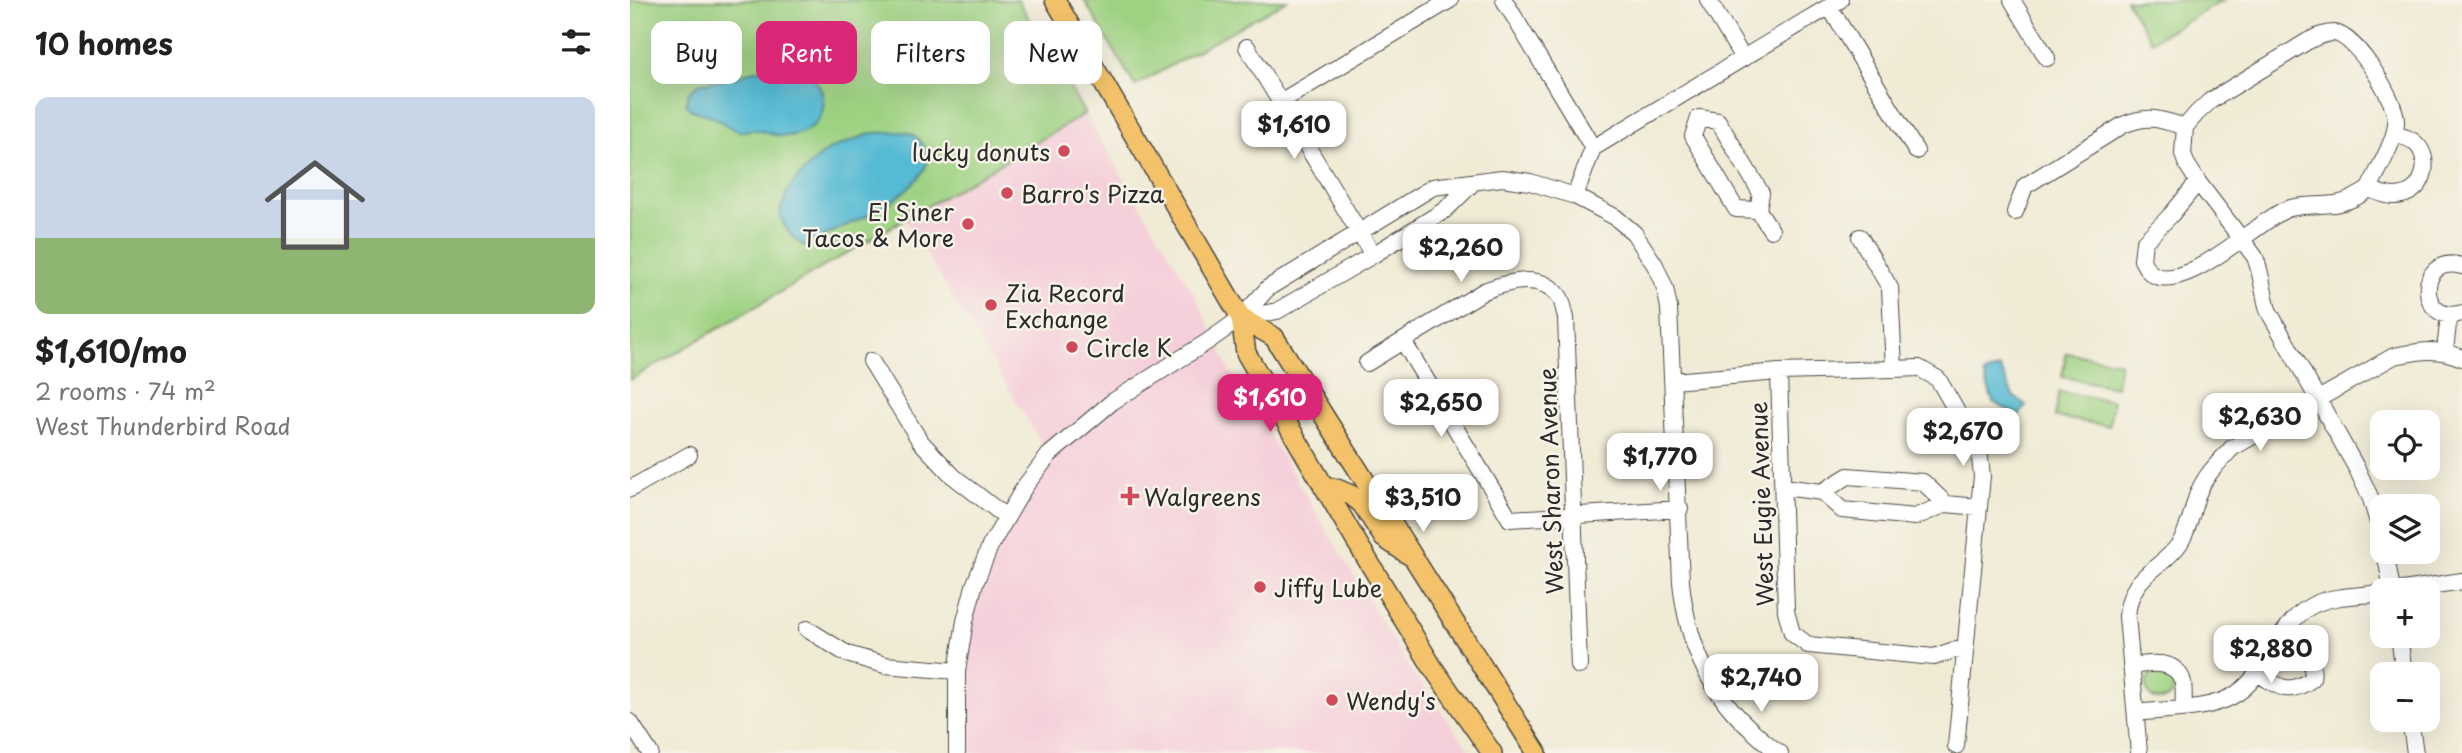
<!DOCTYPE html>
<html lang="en">
<head>
<meta charset="utf-8">
<style>
  :root { --surface:#fff; --page:#f6f6f6; --text:#222; --muted:#767676; --accent:#db2777 }
  body { margin:0; font-family:"Playpen Sans",sans-serif; background:var(--page); color:var(--text); height:100vh; display:flex; flex-direction:column; font-size:26px; white-space:nowrap }
  * { box-sizing:border-box; margin:0 }
  p { font-size:23px; color:var(--muted) }
  .icon { flex:none; width:38px; height:38px; fill:none; stroke:currentColor; stroke-width:2; stroke-linecap:round; stroke-linejoin:round }
  .map { position:relative; flex:1; overflow:hidden }
  .sheet { display:flex; flex-direction:column; background:var(--surface); width:630px }
  .sheet>* { flex:none }
  .top-card { position:absolute; left:21px; top:21px; width:665px; height:63px; display:flex; gap:14px }
  .controls { position:absolute; left:1740px; top:410px; display:grid; gap:14px }
  .controls a { display:grid; place-items:center; width:70px; height:70px; border-radius:14px; background:var(--surface); box-shadow:0 7px 28px #0002; font-size:35px }
  .price { position:absolute; translate:-50% -60px; padding:0 16px; border-radius:14px; background:#fff; color:#222; font-size:23px; line-height:46px; filter:drop-shadow(0 2px 4px #0008) }
  .price::after { content:''; position:absolute; left:50%; top:42px; width:21px; height:16px; margin-left:-10px; background:inherit; clip-path:polygon(0 0,100% 0,50% 100%) }
  .price.selected { background:var(--accent); color:#fff }
  ul { padding:0; list-style:none }
  li { display:grid; align-content:center; gap:14px; height:371px; padding:0 35px }
  li span { display:grid; place-items:center; height:217px; border-radius:14px; color:#555 }
  li>.icon { margin-inline-start:auto }
  span .icon { width:126px; height:126px; fill:#fffc; stroke-width:1 }
  li b { font-size:30px }
  h2 { display:flex; justify-content:space-between; align-items:center; height:84px; padding:0 35px; font-size:30px }
  .chip { padding:0 24px; border-radius:14px; background:var(--surface); box-shadow:0 7px 28px #0002; font-size:24px; line-height:63px }
  .chip.selected { background:var(--accent); color:#fff }
  main { display:flex; flex:1; min-height:0 }
  .map>svg:first-child { display:block }
  .built { fill:#f5cfda }
  .green { fill:#9ed282; stroke:#647e56; stroke-width:2 }
  .water { fill:#55bad3; stroke:#40727f; stroke-width:2 }
  .lines { fill:none; stroke-linecap:round; stroke-linejoin:round }
  .minor-casing { stroke:#494844; stroke-width:18 }
  .major-casing { stroke:#494844; stroke-width:22 }
  .minor { stroke:#fff; stroke-width:16 }
  .major { stroke:#f3c26a; stroke-width:19 }
  .poi-dot { fill:#d1495b; stroke:#f7f3e8; stroke-width:2.5 }
  .labels { text-anchor:middle; dominant-baseline:central; stroke-width:5; stroke-linejoin:round; paint-order:stroke }
  .poi-label { font-size:23px; fill:#2b2b2b; stroke:#f7f3e8; text-anchor:start }
  .street-label { font-size:23px; fill:#2b2b2b; stroke:#f7f3e8 }
</style>
</head>
<body>
<main>
<section class="sheet">
<h2>10 homes<svg class="icon" aria-label="filters" viewBox="0 0 24 24"><path d="M4 7h16M4 17h16"/><circle cx="9" cy="7" r="2"/><circle cx="15" cy="17" r="2"/></svg></h2>
<ul>
<li><span style="background:linear-gradient(#c9d6e8 65%,#8fb573 0)"><svg class="icon" aria-label="home" viewBox="0 0 24 24"><path d="M3 11l9-7 9 7M6 9v11h12V9"/></svg></span><div><b>$1,610/mo</b><p>2 rooms · 74 m²</p><p>West Thunderbird Road</p></div></li>
</ul>
</section>
<div class="map">
<svg width="1832" height="753" viewBox="0 0 1832 753">
  <rect width="100%" height="100%" fill="#f7f3e8"/>
  <filter id="ink" filterUnits="userSpaceOnUse"><feTurbulence type="fractalNoise" baseFrequency=".0143" numOctaves="2"/><feDisplacementMap in="SourceGraphic" scale="14" xChannelSelector="R" yChannelSelector="G"/><feConvolveMatrix kernelMatrix="1 2 1 2 8 2 1 2 1" color-interpolation-filters="sRGB"/></filter>
  <filter id="wash" filterUnits="userSpaceOnUse"><feTurbulence type="fractalNoise" baseFrequency=".00686" numOctaves="4" result="noise"/><feDisplacementMap in="SourceGraphic" scale="28" xChannelSelector="R" yChannelSelector="G"/><feGaussianBlur stdDeviation="1.57" result="paint"/><feColorMatrix in="noise" values="0 0 0 0 0 0 0 0 0 0 0 0 0 0 0 0 0 1.4 0 .05"/><feComposite in="paint" operator="in"/></filter>
  <g filter="url(#wash)">
    <rect width="100%" height="100%" fill="#f0ebd5"/>
    <!-- built -->
    <path class="built" d="M455,114l111,183 34,73 181,300 61,83h-515v-82l17,-85 75,-131 -144,-236z"/>
    <!-- green -->
    <path class="green" d="M0,0h388l67,114 -455,266z
      M454,0h203l-152,86z
      M1496,0h98l-73,41z
      M1436,353l54,9 -4,25 -54,-10z
      M1429,392l54,9 -4,25 -54,-9z
      M1516 686a14 14 0 1 1 28 0a14 14 0 1 1-28 0Z"/>
    <!-- water -->
    <path class="water" d="M166,66c37,15 39,65 -9,70 -12,1 -21,-5 -32,-6 -5,-1 -10,2 -16,1 -9,-2 -16,-9 -24,-13 -8,-5 -17,-5 -25,-9l-4,-5 2,-10 10,-10 36,-6 21,-8h32z
      M277,132c8,3 15,10 19,18 6,13 -5,25 -13,33 -31,31 -50,33 -87,52 -7,3 -12,8 -19,12 -14,-6 -24,-20 -27,-35l8,-22 7,-9 18,-19 17,-13 42,-16z
      M1370,368l13,28 13,9 -7,11 -26,-14 -9,-28z"/>
  </g>
  <g filter="url(#ink)">
    <g class="lines">
      <defs>
        <path id="minor" d="M874,0l89,148
          M1078,0l35,58
          M1382,0l35,58
          M1199,6l87,145
          M617,47l126,208
          M650,102l170,-102
          M1069,118l19,3 43,72 -3,17 13,20
          M1069,118l-6,18 43,73 22,1
          M1568,182l-27,33 -27,27 -2,18c2,4 6,11 9,13 32,24 107,-53 136,-64 18,-6 36,-2 53,-6 11,-2 20,-8 29,-14
          M1739,189c8,-18 26,-47 27,-66 2,-21 -40,-88 -62,-90 -10,0 -18,4 -26,8l-98,60 -13,12 -12,14 -2,27 3,9 12,19 57,75c7,18 8,35 13,53l89,159 14,30 11,37
          M1739,189c11,4 21,9 33,6 23,-4 31,-38 12,-53 -4,-4 -14,-6 -20,-8
          M945,196l18,-48 247,-148
          M1385,212l10,-26 98,-61c25,-11 37,-6 62,2
          M1230,237l30,51 4,81 25,-1 19,11 41,71 3,26 -26,270
          M1832,266c-47,-13 -44,61 0,47
          M611,318l36,-7 96,-56 72,-45 29,-28
          M773,341l107,178 170,-10
          M1815,351l4,-36
          M241,361l49,80 33,35 53,41
          M737,363l117,-72c23,-9 57,-19 75,5 4,5 5,15 7,22l13,348
          M1149,372l7,239 6,22 16,12 126,12 20,-7 11,1
          M1043,381l106,-9 115,-3
          M1154,487l38,5 20,18 73,7 31,-13 33,3
          M0,489l59,-34
          M1192,492l26,-16 75,6 23,22
          M1755,551l7,39
          M1773,590l59,-9
          M177,629l40,25 38,11 72,6
          M1769,635l5,39
          M1501,666c17,-2 42,-8 51,13 3,8 1,20 2,28
          M1628,673c20,14 31,23 54,6 4,-22 -12,-34 -29,-45
          M1506,713c30,-4 68,-2 95,-16 38,-20 44,-73 82,-92 20,-10 47,-9 69,-12
          M1780,719l5,34
          M0,722l20,31
          M327,753v-82l8,-50 9,-35 16,-40 35,-60 24,-31 63,-53 95,-60 34,-24 27,-30 165,-101 69,-9 28,4 45,14 40,21 19,16 21,32 10,23 4,20 12,274c6,60 28,112 74,151 8,7 16,15 25,20
          M1509,753l-12,-137c4,-44 33,-44 53,-73 9,-14 12,-32 17,-47 7,-20 21,-33 35,-48l162,-92c26,-5 43,-9 68,2"/>
        <path id="major" d="M425,0l186,318 5,35 104,178 83,137 59,85
          M611,318l33,19 263,416
          M693,486l14,3 14,6 11,9 22,34 25,17"/>
      </defs>
      <!-- minor casing -->
      <use href="#minor" class="minor-casing"/>
      <!-- major casing -->
      <use href="#major" class="major-casing"/>
      <!-- minor -->
      <use href="#minor" class="minor"/>
      <!-- major -->
      <use href="#major" class="major"/>
    </g>
  </g>
  <!-- markers -->
  <g class="poi-dot">
    <circle cx="434" cy="151" r="7"/>
    <circle cx="377" cy="193" r="7"/>
    <circle cx="338" cy="224" r="7"/>
    <circle cx="361" cy="305" r="7"/>
    <circle cx="442" cy="347" r="7"/>
    <path d="M496.5 485.5h7v7h7v7h-7v7h-7v-7h-7v-7h7z"/>
    <circle cx="630" cy="587" r="7"/>
    <circle cx="702" cy="700" r="7"/>
  </g>
  <g class="labels">
    <!-- poi labels -->
    <g class="poi-label">
      <text x="420" y="151" text-anchor="end">lucky donuts</text>
      <text x="391" y="193">Barro's Pizza</text>
      <text x="324" y="211" text-anchor="end">El Siner<tspan x="324" dy="26">Tacos &amp; More</tspan></text>
      <text x="375" y="292">Zia Record<tspan x="375" dy="26">Exchange</tspan></text>
      <text x="456" y="347">Circle K</text>
      <text x="514" y="496">Walgreens</text>
      <text x="644" y="587">Jiffy Lube</text>
      <text x="716" y="700">Wendy's</text>
    </g>
    <!-- street labels -->
    <g class="street-label">
      <text transform="translate(920 481) rotate(-92)">West Sharon Avenue</text>
      <text transform="translate(1131 504) rotate(-92)">West Eugie Avenue</text>
    </g>
  </g>
</svg>
<div class="controls">
<a><svg class="icon" aria-label="locate" viewBox="0 0 24 24"><circle cx="12" cy="12" r="6"/><path d="M12 2v4M12 18v4M2 12h4M18 12h4"/></svg></a>
<a><svg class="icon" aria-label="layers" viewBox="0 0 24 24"><path d="M12 4l9 5-9 5-9-5zM3 14l9 5 9-5"/></svg></a>
<a>+</a>
<a>−</a>
</div>
<b class="price" style="left:664px;top:161px">$1,610</b>
<b class="price" style="left:831px;top:284px">$2,260</b>
<b class="price selected" style="left:640px;top:434px">$1,610</b>
<b class="price" style="left:811px;top:439px">$2,650</b>
<b class="price" style="left:1630px;top:453px">$2,630</b>
<b class="price" style="left:1333px;top:468px">$2,670</b>
<b class="price" style="left:1030px;top:493px">$1,770</b>
<b class="price" style="left:793px;top:534px">$3,510</b>
<b class="price" style="left:1641px;top:685px">$2,880</b>
<b class="price" style="left:1131px;top:714px">$2,740</b>
<div class="top-card">
<a class="chip">Buy</a>
<a class="chip selected">Rent</a>
<a class="chip">Filters</a>
<a class="chip">New</a>
</div>
</div>
</main>
</body>
</html>
